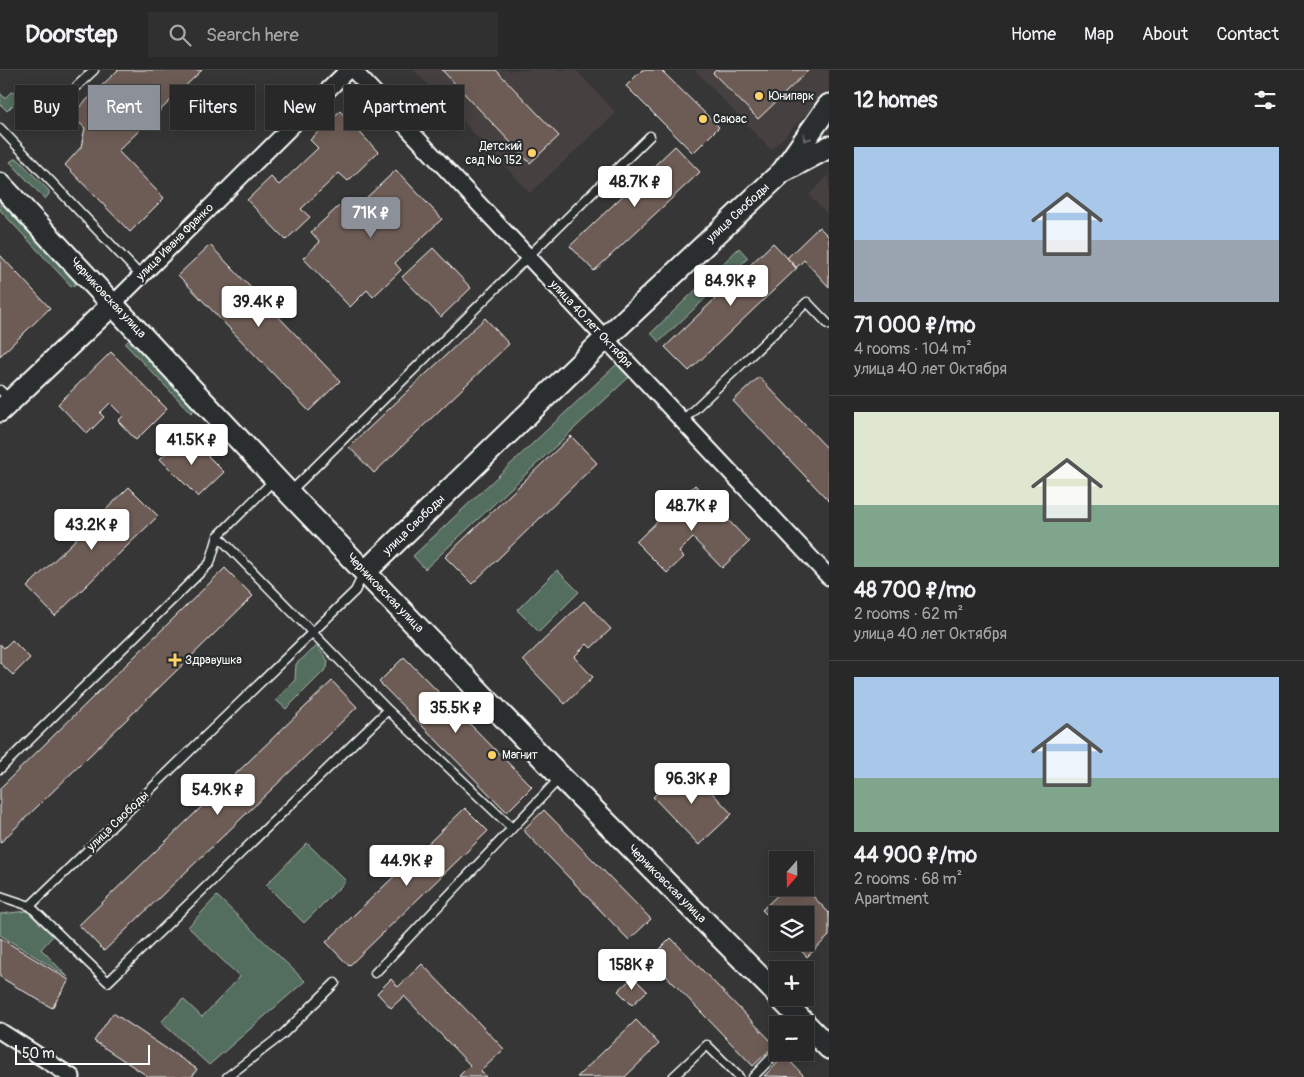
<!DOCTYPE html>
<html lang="en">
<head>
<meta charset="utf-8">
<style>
  :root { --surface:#292828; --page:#313030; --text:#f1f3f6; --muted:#a5a6a8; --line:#454445; --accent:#8c9099 }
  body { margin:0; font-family:Pangolin,sans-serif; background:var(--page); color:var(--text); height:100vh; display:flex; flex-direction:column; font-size:19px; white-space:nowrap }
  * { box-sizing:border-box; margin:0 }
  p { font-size:16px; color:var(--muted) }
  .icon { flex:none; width:28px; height:28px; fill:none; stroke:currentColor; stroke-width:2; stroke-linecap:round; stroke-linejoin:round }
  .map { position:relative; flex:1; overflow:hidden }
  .panel { display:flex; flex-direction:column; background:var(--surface); width:475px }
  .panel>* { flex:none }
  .banner { position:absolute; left:15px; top:15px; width:475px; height:45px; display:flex; gap:10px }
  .needle { width:32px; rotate:200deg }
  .fabs { position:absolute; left:769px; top:781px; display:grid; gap:10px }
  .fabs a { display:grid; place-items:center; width:45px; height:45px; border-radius:0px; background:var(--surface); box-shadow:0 2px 12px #0003,0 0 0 1px var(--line); font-size:25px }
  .scale { position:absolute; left:15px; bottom:12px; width:135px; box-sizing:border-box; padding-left:5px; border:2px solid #fff; border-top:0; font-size:14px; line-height:18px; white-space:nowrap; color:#fff; -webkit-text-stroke:4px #2a2d2e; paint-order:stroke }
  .price { position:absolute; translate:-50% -42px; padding:0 11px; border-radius:5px; background:#fff; color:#222; font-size:16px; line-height:32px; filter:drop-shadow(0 1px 2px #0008) }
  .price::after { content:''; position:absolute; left:50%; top:30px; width:15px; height:11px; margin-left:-8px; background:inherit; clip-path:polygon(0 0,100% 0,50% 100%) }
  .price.selected { background:var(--accent); color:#fff }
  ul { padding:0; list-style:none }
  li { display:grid; align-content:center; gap:10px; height:265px; padding:0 25px }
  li+li { border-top:1px solid var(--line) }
  li span { display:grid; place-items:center; height:155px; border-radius:0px; color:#555 }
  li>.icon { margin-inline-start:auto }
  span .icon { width:90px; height:90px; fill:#fffc; stroke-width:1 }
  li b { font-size:21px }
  h2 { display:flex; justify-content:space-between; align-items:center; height:60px; padding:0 25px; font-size:21px }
  .tag { padding:0 18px; border-radius:0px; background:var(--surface); box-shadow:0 2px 12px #0003,0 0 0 1px var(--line); font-size:18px; line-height:45px }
  .tag.selected { background:var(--accent); color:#fff }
  header { display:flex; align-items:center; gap:30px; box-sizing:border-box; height:70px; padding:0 25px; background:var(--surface); border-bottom:1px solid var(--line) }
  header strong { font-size:24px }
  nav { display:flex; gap:28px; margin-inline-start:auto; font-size:18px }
  .search { width:350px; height:45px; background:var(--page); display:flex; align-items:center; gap:12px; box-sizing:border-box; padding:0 18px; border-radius:0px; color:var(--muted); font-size:19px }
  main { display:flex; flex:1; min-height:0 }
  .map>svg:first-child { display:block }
  .built { fill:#47413f }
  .green { fill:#536e5e; stroke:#a9b6ae }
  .building { fill:#6d5c55; stroke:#fff }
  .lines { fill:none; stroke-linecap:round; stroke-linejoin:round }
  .lane-casing { stroke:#fff; stroke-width:11 }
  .street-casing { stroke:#fff; stroke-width:19 }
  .secondary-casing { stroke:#fff; stroke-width:25 }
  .lane { stroke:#2a2d2e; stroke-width:8 }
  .street { stroke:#2a2d2e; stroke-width:15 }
  .secondary { stroke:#2a2d2e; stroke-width:21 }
  .oneway { stroke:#6a6c6d }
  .poi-dot { fill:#ffd166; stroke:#2a2d2e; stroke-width:2 }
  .labels { text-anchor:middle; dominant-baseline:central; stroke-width:4.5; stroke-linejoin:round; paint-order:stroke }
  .poi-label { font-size:12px; fill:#fff; stroke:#2a2d2e; text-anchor:start }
  .street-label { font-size:12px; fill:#fff; stroke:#2a2d2e }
</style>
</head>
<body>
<header>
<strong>Doorstep</strong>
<div class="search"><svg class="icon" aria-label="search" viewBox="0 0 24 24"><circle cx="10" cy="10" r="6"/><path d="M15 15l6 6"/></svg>Search here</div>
<nav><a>Home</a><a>Map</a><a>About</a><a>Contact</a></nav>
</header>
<main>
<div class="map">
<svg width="829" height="1007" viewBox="0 0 829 1007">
  <rect width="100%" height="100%" fill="#373636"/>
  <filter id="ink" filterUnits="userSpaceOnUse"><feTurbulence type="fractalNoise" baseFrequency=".02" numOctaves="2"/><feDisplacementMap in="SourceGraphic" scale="10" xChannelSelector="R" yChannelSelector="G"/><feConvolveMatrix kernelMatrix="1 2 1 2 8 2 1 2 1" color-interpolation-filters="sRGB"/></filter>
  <g filter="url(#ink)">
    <!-- built -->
    <path class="built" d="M414,0h162l40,43 -86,80z
      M695,0h134v21l-58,59z
      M829,105v41l-20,-21z"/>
    <!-- green -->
    <path class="green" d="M16,21l7,4 -16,16 -7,-7v-11l5,5 6,-6z
      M14,89h4l31,32v3l-4,5 -35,-37z
      M0,123l81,86 -9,8 -72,-77z
      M739,178l9,10 -89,84 -8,-9z
      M134,265l62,73 -5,5 -66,-69z
      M617,294l12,13 -204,192 -12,-13z
      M557,500l22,22 -40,40 -22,-22z
      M317,576l11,15 -1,7 -41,41 -10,-9 19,-20 1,-16z
      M307,773l39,38 -42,42 -38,-38z
      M217,826l88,85 -96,84 -48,-43 22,-23 19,18 38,-40 -52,-50z
      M27,841l26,25 -12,13 27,28 -68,-42v-21z"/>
    <!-- building -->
    <path class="building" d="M118,0h84l-84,81 46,47 -34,34 -65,-67 16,-18 4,-19 -14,-13z
      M442,0h54l63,66 -29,27z
      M642,0h19l58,57 -26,26 -67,-67z
      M716,0h93l-51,49 -45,-46z
      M340,41l38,41 -30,29 -9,-8 -38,36 9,8 -24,23 -39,-40 24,-23 8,8 39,-37 -8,-8z
      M675,76l25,26 -106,99 -24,-25z
      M396,100l46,49 -47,44 6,7 -28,27 -6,-7 -17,17 -47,-49 17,-16 -9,-10 28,-26 9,9z
      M819,157l10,10v50l-25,-27 -8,8 -9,-10z
      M773,173l24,25 -108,103 -24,-24z
      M210,175l130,136 -31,30 -131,-136z
      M433,178l38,40 -30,29 -39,-40z
      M0,185l50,53 -50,48z
      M485,248l24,26 -135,129 -25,-26z
      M111,282l56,57 -31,31 -18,-19 5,-5 -13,-13 -10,10 4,4 -17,17 -29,-30z
      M759,307l70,73v51l-96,-100z
      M186,364l38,38 -26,25 -38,-38z
      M571,366l26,27 -125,121 -27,-27z
      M695,415l54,57 -27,26 -29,-30 -14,14 5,5 -17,16 -31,-31z
      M129,417l29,29 -103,100 -28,-29z
      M225,498l28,28 -253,247v-55z
      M584,531l27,28 -20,19 -4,-4 -13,13 19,20 -28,27 -42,-44z
      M12,570l18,18 -17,17 -13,-12v-19l4,4z
      M404,587l128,130 -25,25 -128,-130z
      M332,611l25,26 -253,244 -25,-26z
      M686,695l46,49 -33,31 -46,-48z
      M465,738l23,23 -139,135 -23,-24z
      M544,740l107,109 -22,21 -106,-110z
      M785,818h20l24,25v23l-22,21 -14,-15h12v-27h-27v11l-16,-16z
      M0,868l69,42 -17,28 -52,-31z
      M671,868l104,107 -22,21 -103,-107z
      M422,894l82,85 -23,22 5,6h-25l-2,-1 11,-11 -66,-69 -13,12 -14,-15 14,-14 7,8z
      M633,907l14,14 -15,14 -14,-14z
      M113,943l84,56 -5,8h-43l-55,-36z
      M636,950l23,24 -34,33h-48z
      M785,986l20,21 -41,-1z"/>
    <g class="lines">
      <defs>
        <path id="lane" d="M77,16l17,-16
          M0,58l141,148
          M0,320l9,9
          M682,351l125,-119 22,23
          M291,421l359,-355
          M218,466l170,174 124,118
          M0,699l210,-206 8,-27 56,-56
          M0,826l30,10 78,76 280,-272
          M30,836l325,-315 9,-18
          M375,903l184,-194
          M227,1007l55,-42 53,-52
          M673,1007l34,-32 32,32
          M753,1007l25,-26"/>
        <path id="street" d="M353,0l476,507
          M113,234l235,-234
          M0,961l72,46"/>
        <path id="secondary" d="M786,100l43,-23
          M0,114l289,309 272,284 217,218
          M0,341l113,-107
          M365,502l240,-233 178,-168 46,-66
          M780,928l49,50"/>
      </defs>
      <!-- lane casing -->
      <use href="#lane" class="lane-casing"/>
      <!-- street casing -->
      <use href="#street" class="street-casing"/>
      <!-- secondary casing -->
      <use href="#secondary" class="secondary-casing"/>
      <!-- lane -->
      <use href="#lane" class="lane"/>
      <!-- street -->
      <use href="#street" class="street"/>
      <!-- secondary -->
      <use href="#secondary" class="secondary"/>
    </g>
    <!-- one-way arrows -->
    <defs><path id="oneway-chevron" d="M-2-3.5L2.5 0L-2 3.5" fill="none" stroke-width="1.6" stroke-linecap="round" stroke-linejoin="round" transform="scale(1.25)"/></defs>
    <use class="oneway" href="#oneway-chevron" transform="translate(806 68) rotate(124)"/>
  </g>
  <!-- markers -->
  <g class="poi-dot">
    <circle cx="759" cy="26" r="5"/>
    <circle cx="703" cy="49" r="5"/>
    <circle cx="532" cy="83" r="5"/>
    <path d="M172.5 582.5h5v5h5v5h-5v5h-5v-5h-5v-5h5z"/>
    <circle cx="492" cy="685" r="5"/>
  </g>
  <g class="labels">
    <!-- poi labels -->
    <g class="poi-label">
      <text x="769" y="26">Юнипарк</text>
      <text x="713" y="49">Саюас</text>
      <text x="522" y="76" text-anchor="end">Детский<tspan x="522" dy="14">сад № 152</tspan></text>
      <text x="185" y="590">Здравушка</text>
      <text x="502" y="685">Магнит</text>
    </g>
    <!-- street labels -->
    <g class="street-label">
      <text transform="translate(738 143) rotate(-43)">улица Свободы</text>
      <text transform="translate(175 172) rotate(-45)">улица Ивана Франко</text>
      <text transform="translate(108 228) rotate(47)">Черниковская улица</text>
      <text transform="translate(591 254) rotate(47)">улица 40 лет Октября</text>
      <text transform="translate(414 455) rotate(-44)">улица Свободы</text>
      <text transform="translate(385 523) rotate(46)">Черниковская улица</text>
      <text transform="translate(118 751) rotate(-44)">улица Свободы</text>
      <text transform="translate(667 814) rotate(45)">Черниковская улица</text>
    </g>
  </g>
</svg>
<div class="fabs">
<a><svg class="needle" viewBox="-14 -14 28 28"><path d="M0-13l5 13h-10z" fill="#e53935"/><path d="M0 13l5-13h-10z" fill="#a5a6a8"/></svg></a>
<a><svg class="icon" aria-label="layers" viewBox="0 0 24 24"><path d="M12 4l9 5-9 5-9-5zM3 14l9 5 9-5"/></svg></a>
<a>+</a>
<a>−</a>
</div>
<div class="scale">50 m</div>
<b class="price" style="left:635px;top:138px">48.7K ₽</b>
<b class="price selected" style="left:371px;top:169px">71K ₽</b>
<b class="price" style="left:731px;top:237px">84.9K ₽</b>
<b class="price" style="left:259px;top:258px">39.4K ₽</b>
<b class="price" style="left:192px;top:396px">41.5K ₽</b>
<b class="price" style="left:692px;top:462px">48.7K ₽</b>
<b class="price" style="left:92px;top:481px">43.2K ₽</b>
<b class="price" style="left:456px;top:664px">35.5K ₽</b>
<b class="price" style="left:692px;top:735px">96.3K ₽</b>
<b class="price" style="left:218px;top:746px">54.9K ₽</b>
<b class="price" style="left:407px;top:817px">44.9K ₽</b>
<b class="price" style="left:632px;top:921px">158K ₽</b>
<div class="banner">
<a class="tag">Buy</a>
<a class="tag selected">Rent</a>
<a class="tag">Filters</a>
<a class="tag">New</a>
<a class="tag">Apartment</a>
</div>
</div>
<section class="panel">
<h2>12 homes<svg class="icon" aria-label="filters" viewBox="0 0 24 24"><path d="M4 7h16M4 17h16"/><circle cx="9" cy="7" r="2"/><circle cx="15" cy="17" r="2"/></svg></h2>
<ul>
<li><span style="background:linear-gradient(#a9c7e8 60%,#9aa5b1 0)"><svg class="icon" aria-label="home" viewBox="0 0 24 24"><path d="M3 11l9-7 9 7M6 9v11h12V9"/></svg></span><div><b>71 000 ₽/mo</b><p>4 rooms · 104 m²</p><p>улица 40 лет Октября</p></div></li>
<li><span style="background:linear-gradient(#dfe7d0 60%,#7fa58c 0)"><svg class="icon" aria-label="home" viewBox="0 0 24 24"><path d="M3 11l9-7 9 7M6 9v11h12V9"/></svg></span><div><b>48 700 ₽/mo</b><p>2 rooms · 62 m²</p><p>улица 40 лет Октября</p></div></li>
<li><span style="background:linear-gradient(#a9c7e8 65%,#7fa58c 0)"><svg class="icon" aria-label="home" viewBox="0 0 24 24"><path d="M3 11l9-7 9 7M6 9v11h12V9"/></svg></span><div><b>44 900 ₽/mo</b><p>2 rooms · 68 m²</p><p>Apartment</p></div></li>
</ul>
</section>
</main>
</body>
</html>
